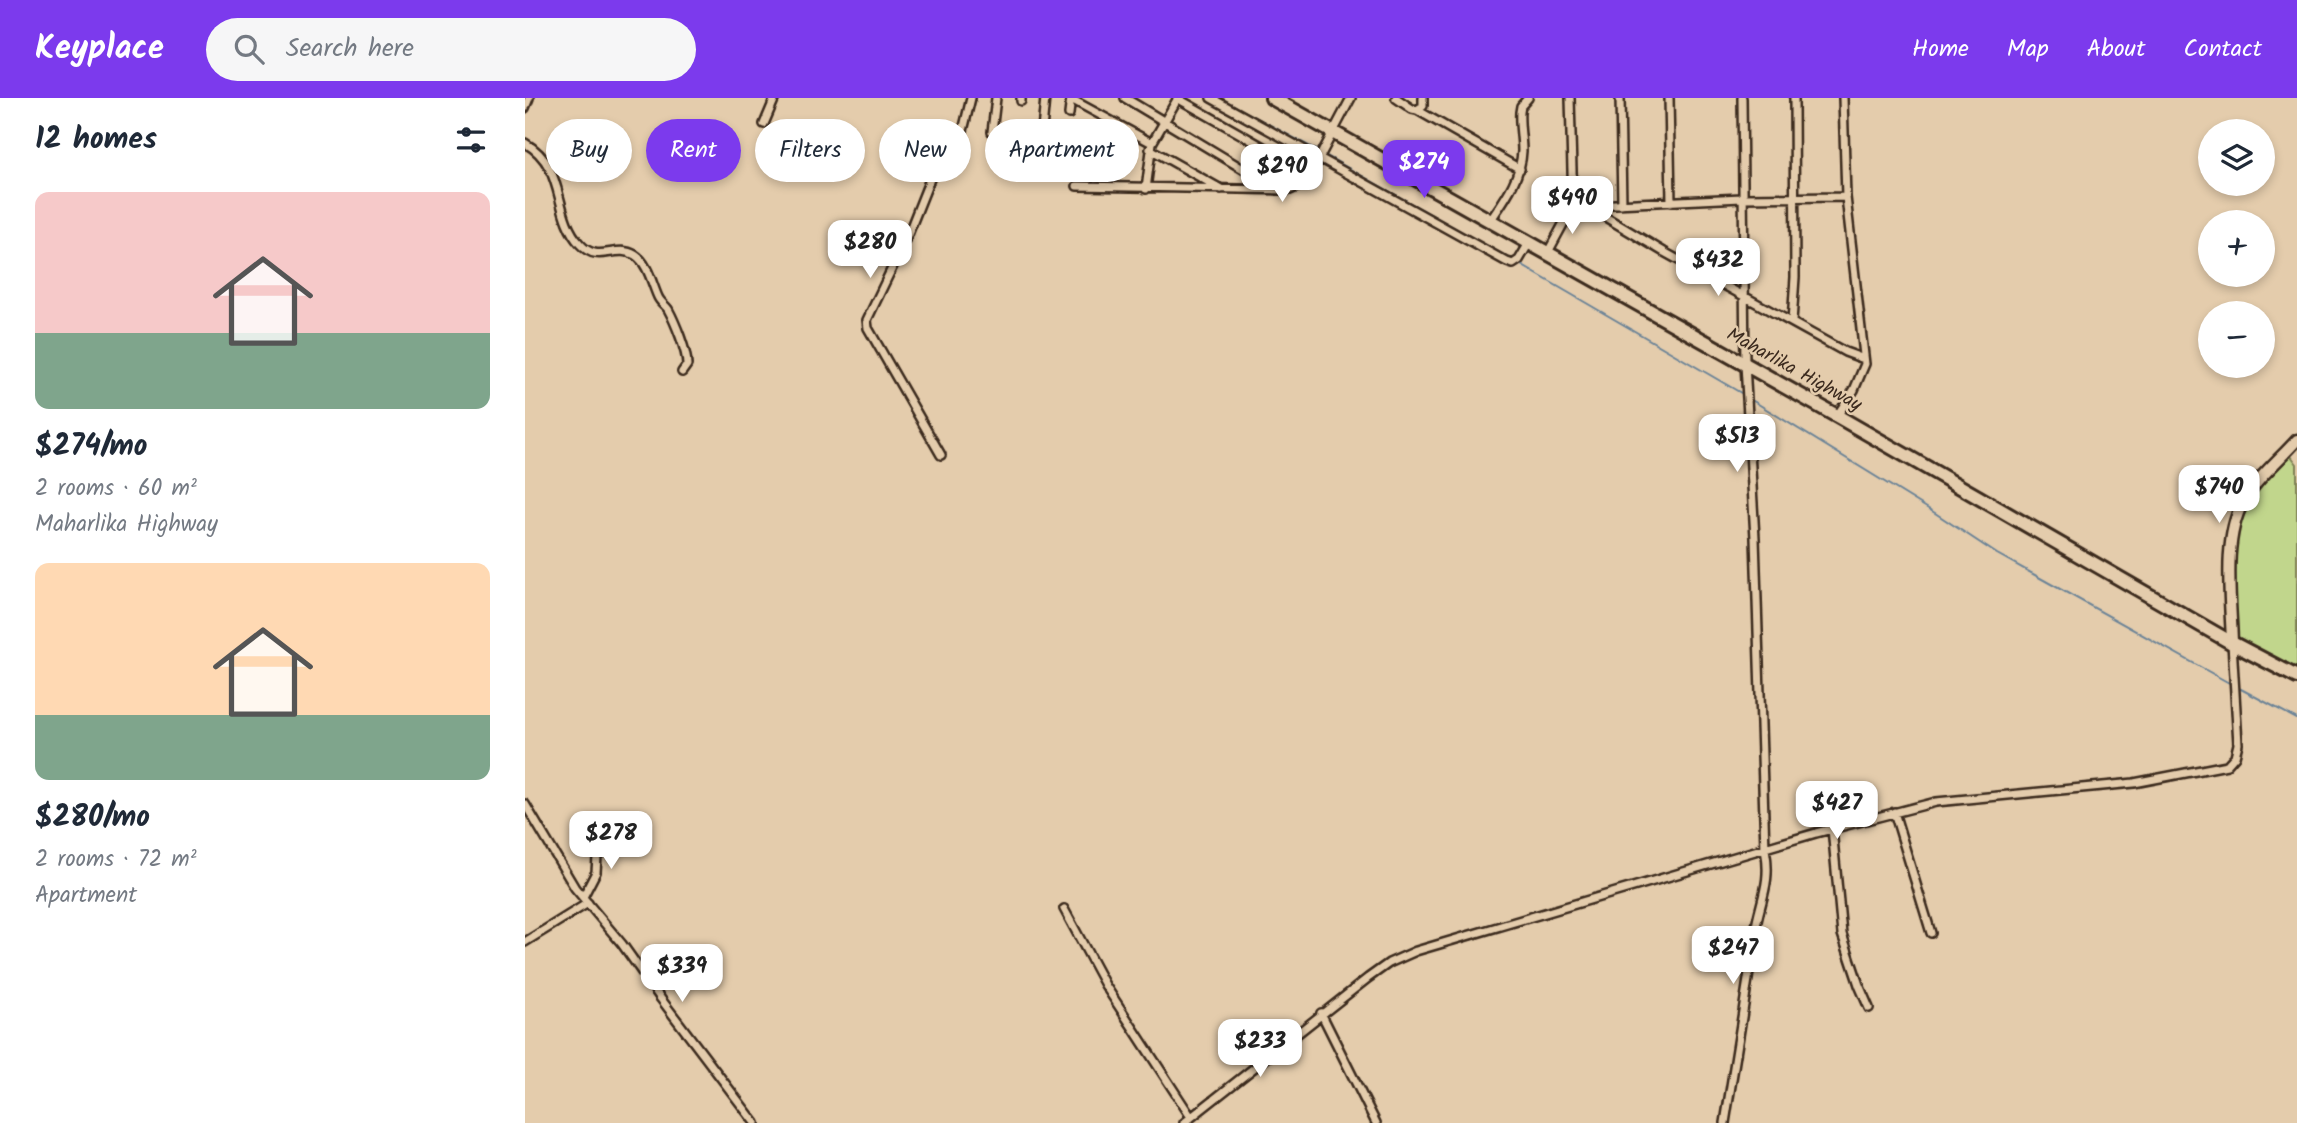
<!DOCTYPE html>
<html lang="en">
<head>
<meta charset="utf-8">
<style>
  :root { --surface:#fff; --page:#f6f6f7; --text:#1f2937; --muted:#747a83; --accent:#7c3aed }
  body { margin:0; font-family:Kalam,sans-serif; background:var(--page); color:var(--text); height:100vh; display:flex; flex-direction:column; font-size:26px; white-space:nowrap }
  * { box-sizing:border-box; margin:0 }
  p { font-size:23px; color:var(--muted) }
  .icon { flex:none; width:38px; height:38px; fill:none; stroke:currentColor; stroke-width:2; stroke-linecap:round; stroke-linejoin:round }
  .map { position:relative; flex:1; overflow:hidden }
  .drawer { display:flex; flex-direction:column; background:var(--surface); width:525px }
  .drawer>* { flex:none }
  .top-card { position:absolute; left:21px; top:21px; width:665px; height:63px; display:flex; gap:14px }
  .controls { position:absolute; left:1673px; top:21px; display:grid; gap:14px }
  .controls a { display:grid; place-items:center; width:77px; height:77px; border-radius:50%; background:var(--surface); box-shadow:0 4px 10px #0003; font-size:35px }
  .price { position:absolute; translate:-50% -60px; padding:0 16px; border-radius:14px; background:#fff; color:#222; font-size:23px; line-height:46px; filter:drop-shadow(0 2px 4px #0008) }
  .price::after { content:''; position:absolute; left:50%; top:42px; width:21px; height:16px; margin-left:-10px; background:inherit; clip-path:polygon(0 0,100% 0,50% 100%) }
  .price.selected { background:var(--accent); color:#fff }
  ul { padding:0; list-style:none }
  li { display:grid; align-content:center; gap:14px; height:371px; padding:0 35px }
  li span { display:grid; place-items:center; height:217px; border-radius:14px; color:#555 }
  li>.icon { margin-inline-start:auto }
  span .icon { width:126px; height:126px; fill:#fffc; stroke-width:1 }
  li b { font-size:30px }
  h2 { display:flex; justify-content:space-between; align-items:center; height:84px; padding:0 35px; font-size:30px }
  .chip { padding:0 24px; border-radius:32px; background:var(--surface); box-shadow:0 4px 10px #0003; font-size:24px; line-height:63px }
  .chip.selected { background:var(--accent); color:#fff }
  header { display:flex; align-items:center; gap:42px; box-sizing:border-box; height:98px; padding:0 35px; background:var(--accent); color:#fff }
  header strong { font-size:33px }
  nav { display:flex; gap:38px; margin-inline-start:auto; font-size:24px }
  .search { width:490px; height:63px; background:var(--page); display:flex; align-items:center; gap:18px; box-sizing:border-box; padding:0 24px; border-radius:38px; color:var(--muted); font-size:26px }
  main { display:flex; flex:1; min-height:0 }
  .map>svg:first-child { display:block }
  .green { fill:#c1d68c; stroke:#7e8055; stroke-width:2 }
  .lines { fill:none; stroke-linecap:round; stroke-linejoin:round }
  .stream { stroke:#6b8397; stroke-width:2 }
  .street-casing { stroke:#3b2a1e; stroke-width:12 }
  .secondary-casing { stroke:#3b2a1e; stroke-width:15 }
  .highway-casing { stroke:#3b2a1e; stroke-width:18 }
  .street { stroke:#e4ccac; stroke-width:7 }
  .secondary { stroke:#e4ccac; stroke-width:10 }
  .highway { stroke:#e4ccac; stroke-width:12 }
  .labels { text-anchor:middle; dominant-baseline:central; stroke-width:5; stroke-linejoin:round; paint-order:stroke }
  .street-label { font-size:19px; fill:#3b2a1e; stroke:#e4ccac }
</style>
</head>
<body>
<header>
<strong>Keyplace</strong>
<div class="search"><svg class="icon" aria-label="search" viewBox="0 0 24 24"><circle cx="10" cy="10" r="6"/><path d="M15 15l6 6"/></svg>Search here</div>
<nav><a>Home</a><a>Map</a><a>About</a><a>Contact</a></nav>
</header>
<main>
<section class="drawer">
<h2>12 homes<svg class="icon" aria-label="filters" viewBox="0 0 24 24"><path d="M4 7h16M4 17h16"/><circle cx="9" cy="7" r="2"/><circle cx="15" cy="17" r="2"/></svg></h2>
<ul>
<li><span style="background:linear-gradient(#f6c9c9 65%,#7fa58c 0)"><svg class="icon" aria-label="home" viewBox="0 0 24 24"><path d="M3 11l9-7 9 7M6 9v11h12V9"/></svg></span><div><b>$274/mo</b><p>2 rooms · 60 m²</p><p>Maharlika Highway</p></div></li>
<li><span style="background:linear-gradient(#ffd9b3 70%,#7fa58c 0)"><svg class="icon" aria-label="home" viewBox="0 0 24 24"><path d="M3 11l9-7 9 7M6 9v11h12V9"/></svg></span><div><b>$280/mo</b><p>2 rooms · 72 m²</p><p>Apartment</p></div></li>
</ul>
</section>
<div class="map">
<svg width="1772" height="1025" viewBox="0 0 1772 1025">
  <rect width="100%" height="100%" fill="#e4ccac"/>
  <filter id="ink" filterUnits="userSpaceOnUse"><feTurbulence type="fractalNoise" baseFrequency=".0143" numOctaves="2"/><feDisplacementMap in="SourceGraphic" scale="14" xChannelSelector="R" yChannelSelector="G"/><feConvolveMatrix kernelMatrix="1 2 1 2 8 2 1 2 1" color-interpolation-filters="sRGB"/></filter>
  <g filter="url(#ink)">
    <!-- green -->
    <path class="green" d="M1766,358l6,8v206l-60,-31c-2,-30 -8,-99 5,-125 12,-23 30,-40 49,-58z"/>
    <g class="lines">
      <!-- stream -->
      <path class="stream" d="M695,0l98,53
        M802,58l185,104
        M996,167l220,128
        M1225,301l185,114 62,41 234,130
        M1714,590l58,31"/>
      <defs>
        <path id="street" d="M600,0l153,92
          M652,0l134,76
          M686,0l296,164 6,2 6,-4 10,-17
          M871,0l16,11 5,1 6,-4v-8
          M1095,0l2,106
          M1144,0l2,104
          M546,1l81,44
          M496,3v-3
          M0,10l4,-10
          M892,12l103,59
          M544,16l2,-16
          M239,26l11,-26
          M517,32l3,-32
          M467,34l4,-34
          M0,45c42,24 27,71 55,101 19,21 35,-1 55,11 13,8 17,29 23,42 2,5 7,8 10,12 7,13 19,42 19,56l-5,7
          M625,51l71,40
          M552,88l213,4 16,-7 45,-85
          M621,91l6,-46 26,-45
          M1048,108l169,-8 104,-1
          M1062,108l77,46 181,100 19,7
          M965,123c14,-21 31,-43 32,-70 0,-13 -3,-26 -2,-39l1,-6 7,-8
          M1022,156l26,-48 -3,-108
          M1267,224l3,-45 -1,-179
          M1312,318l17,-26 11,-26 -19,-167 -3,-99
          M416,357l-73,-127 -1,-8 40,-83 25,-63 9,-15 21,-24 9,-37
          M0,706l50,84 47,56 39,55 94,124
          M1369,714l37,121
          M1307,730l10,106 17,51 10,23
          M58,799l13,-25 1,-15 18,-25
          M539,811l41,76 86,132
          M0,844l63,-39
          M796,915l55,110
          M659,1025l184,-145 21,-15 27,-12 400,-118 120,-31 198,-19 93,-18 8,-9 3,-12 -6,-101
          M1200,1025c10,-63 21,-127 30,-191 5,-32 17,-49 10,-83l-10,-311 -10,-174 -3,-266"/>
        <path id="secondary" d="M1707,545c-1,-43 -10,-103 11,-141 13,-23 36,-42 54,-62"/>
        <path id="highway" d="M747,0l565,318 395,227 65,34"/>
      </defs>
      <!-- street casing -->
      <use href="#street" class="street-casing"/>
      <!-- secondary casing -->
      <use href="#secondary" class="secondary-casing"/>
      <!-- highway casing -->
      <use href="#highway" class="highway-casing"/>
      <!-- street -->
      <use href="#street" class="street"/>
      <!-- secondary -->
      <use href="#secondary" class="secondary"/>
      <!-- highway -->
      <use href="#highway" class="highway"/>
    </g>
  </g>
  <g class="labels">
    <!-- street labels -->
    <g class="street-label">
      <text transform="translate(1269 272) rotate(29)">Maharlika Highway</text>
    </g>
  </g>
</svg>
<div class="controls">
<a><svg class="icon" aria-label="layers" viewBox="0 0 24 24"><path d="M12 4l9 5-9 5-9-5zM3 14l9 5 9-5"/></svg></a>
<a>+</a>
<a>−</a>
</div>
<b class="price selected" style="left:899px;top:102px">$274</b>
<b class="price" style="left:757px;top:106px">$290</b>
<b class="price" style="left:1047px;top:138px">$490</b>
<b class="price" style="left:345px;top:182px">$280</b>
<b class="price" style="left:1193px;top:200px">$432</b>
<b class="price" style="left:1212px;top:376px">$513</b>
<b class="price" style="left:1694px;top:427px">$740</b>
<b class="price" style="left:1312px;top:743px">$427</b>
<b class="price" style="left:86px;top:773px">$278</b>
<b class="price" style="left:1208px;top:888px">$247</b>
<b class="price" style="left:157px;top:906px">$339</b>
<b class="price" style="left:735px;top:981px">$233</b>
<div class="top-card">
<a class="chip">Buy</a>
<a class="chip selected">Rent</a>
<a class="chip">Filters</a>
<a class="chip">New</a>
<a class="chip">Apartment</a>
</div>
</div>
</main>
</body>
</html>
